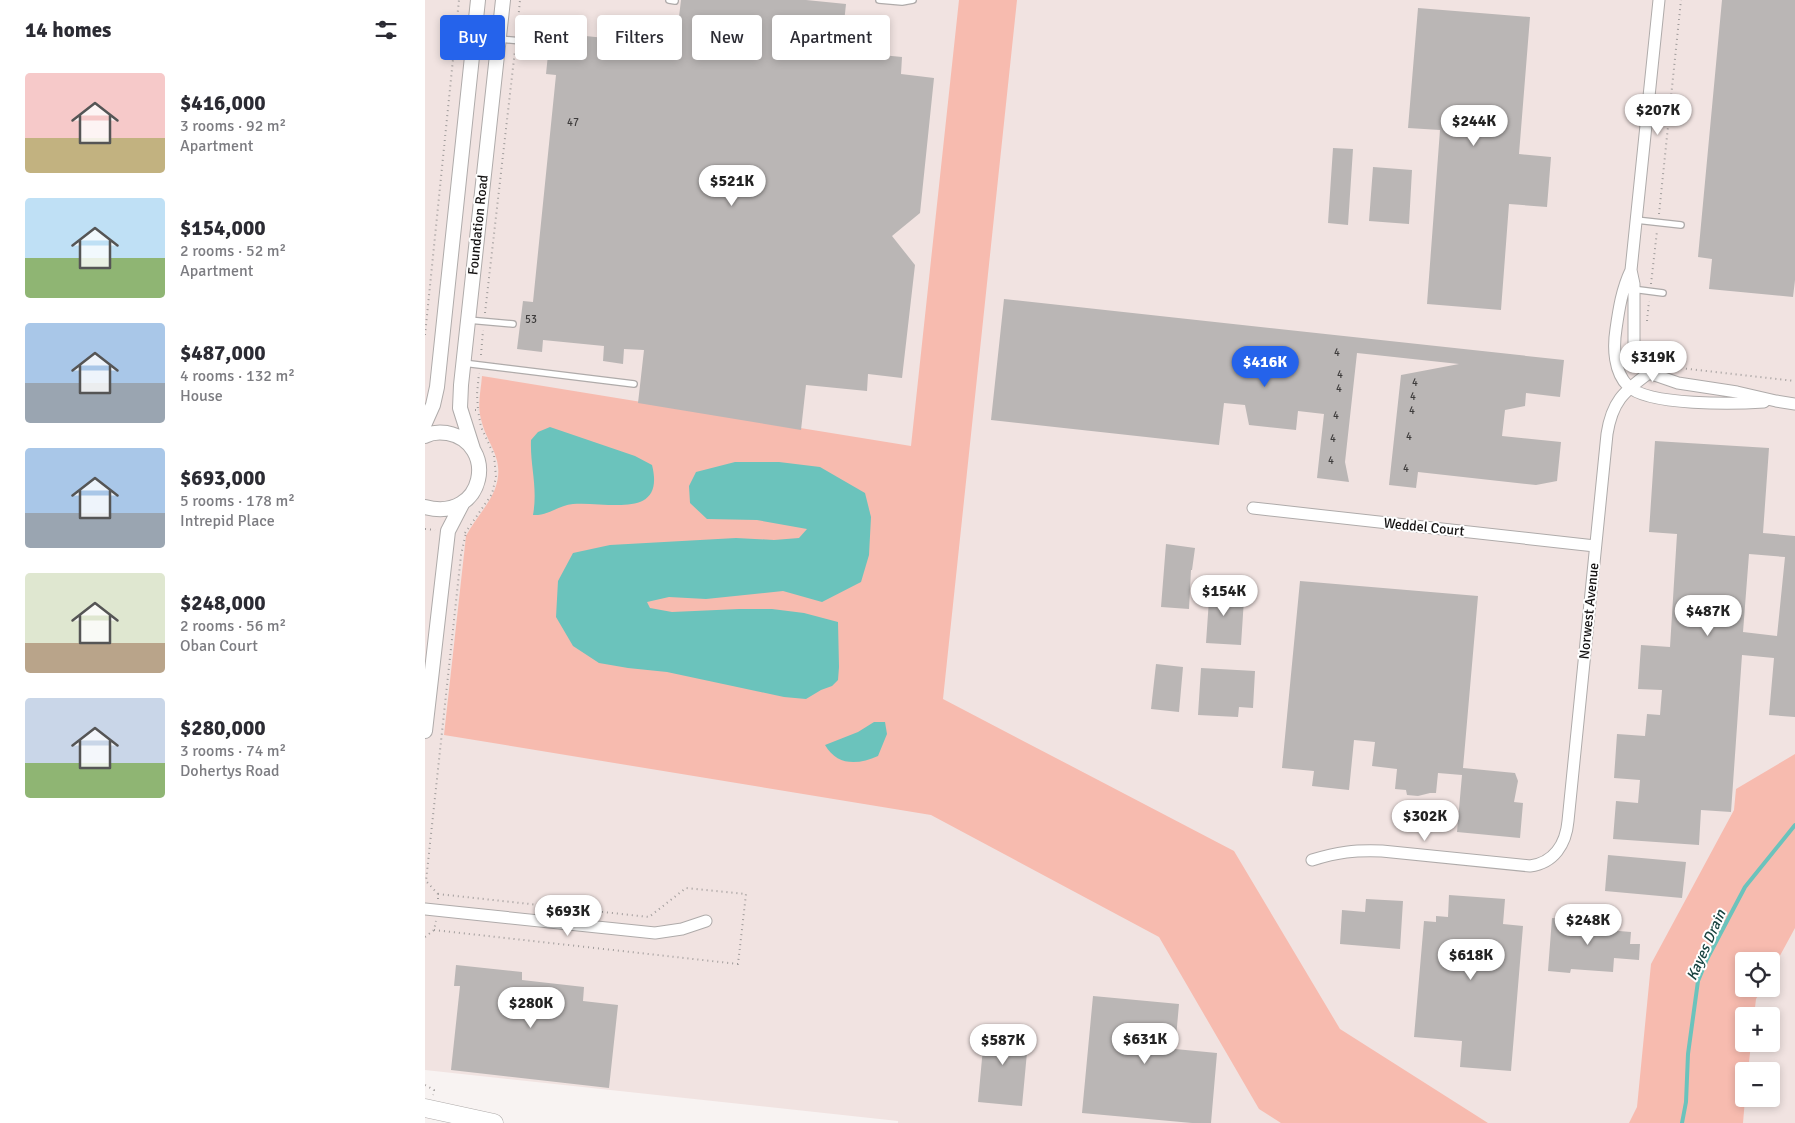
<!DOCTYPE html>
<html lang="en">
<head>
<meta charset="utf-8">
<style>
  :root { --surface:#fff; --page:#f7f7f7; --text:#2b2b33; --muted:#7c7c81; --accent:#2563eb }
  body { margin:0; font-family:Signika,sans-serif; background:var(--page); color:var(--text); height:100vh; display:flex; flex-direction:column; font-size:19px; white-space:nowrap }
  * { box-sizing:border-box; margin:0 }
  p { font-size:16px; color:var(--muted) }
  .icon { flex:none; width:28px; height:28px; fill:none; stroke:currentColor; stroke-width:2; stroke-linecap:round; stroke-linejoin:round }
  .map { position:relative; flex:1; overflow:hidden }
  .drawer { display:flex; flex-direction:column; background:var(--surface); width:425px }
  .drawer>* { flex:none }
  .top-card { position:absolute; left:15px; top:15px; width:475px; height:45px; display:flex; gap:10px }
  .fabs { position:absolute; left:1310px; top:952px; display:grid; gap:10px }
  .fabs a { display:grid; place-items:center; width:45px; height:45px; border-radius:5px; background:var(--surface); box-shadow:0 2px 8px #0003; font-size:25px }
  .price { position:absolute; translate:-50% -42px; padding:0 11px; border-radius:18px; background:#fff; color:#222; font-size:16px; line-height:32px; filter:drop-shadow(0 1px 2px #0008) }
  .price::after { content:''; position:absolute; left:50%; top:30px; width:15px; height:11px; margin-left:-8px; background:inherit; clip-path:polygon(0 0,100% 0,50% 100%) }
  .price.current { background:var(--accent); color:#fff }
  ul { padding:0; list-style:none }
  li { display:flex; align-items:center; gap:15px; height:125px; padding:0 25px }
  li span { display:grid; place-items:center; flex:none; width:140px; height:100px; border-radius:5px; color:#555 }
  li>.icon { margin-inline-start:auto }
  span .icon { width:60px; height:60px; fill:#fffc; stroke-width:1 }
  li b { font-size:21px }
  h2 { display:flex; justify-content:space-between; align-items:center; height:60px; padding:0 25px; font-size:21px }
  .chip { padding:0 18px; border-radius:5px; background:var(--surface); box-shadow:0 2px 8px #0003; font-size:18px; line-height:45px }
  .chip.current { background:var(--accent); color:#fff }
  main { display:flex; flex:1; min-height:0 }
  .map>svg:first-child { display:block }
  .built { fill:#f1e3e1; fill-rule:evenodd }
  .green { fill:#f7bbaf }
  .water { fill:#6bc3bc }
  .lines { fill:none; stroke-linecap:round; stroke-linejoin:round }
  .stream { stroke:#6bc3bc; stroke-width:4 }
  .building { fill:#bab6b5; fill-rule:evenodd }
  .service-casing { stroke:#afabaa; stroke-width:8 }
  .minor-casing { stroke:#afabaa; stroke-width:13 }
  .tertiary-casing { stroke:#afabaa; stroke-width:16 }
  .primary-casing { stroke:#afabaa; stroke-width:19 }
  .path { stroke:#a09c9b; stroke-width:2; stroke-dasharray:1 4; stroke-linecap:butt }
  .service { stroke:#fff; stroke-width:5.5 }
  .minor { stroke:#fff; stroke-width:11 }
  .tertiary { stroke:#fff; stroke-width:14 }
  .primary { stroke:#fff; stroke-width:18 }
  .labels { text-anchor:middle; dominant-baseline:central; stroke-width:4; stroke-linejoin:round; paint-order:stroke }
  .number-label { font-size:11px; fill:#3e3c3c }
  .street-label { font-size:14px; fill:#151313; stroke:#fff }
  .water-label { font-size:15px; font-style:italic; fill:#18423f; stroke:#fff }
</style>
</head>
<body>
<main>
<section class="drawer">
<h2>14 homes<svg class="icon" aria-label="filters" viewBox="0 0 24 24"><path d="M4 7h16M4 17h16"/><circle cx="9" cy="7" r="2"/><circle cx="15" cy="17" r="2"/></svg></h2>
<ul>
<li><span style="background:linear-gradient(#f6c9c9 65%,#c2b280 0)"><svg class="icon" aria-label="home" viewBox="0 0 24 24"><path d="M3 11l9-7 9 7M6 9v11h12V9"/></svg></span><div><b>$416,000</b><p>3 rooms · 92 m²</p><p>Apartment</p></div></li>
<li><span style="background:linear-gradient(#bfe0f5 60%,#8fb573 0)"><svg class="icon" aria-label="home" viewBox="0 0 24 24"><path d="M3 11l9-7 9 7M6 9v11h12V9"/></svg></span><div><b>$154,000</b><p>2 rooms · 52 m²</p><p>Apartment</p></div></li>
<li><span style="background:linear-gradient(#a9c7e8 60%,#9aa5b1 0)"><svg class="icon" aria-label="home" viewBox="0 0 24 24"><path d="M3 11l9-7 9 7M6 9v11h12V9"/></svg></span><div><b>$487,000</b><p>4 rooms · 132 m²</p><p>House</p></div></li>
<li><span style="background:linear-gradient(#a9c7e8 65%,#9aa5b1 0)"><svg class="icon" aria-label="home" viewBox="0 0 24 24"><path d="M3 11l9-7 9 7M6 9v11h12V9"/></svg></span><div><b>$693,000</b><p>5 rooms · 178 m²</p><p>Intrepid Place</p></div></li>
<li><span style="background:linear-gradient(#dfe7d0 70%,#b9a48a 0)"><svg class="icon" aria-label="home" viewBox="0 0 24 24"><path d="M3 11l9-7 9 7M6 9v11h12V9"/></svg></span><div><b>$248,000</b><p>2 rooms · 56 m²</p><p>Oban Court</p></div></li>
<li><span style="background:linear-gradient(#c9d6e8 65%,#8fb573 0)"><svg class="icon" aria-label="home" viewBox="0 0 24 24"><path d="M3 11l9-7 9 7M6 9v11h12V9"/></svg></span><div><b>$280,000</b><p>3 rooms · 74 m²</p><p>Dohertys Road</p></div></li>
</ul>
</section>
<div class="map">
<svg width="1370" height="1123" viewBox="0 0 1370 1123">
  <rect width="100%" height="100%" fill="#f8f3f2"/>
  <!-- built -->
  <path class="built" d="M0,0h1370v1123h-897v-2l-473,-51zM1319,961h27v28h-27zM1319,1016h27v28h-27zM1319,1071h27v28h-27z"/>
  <!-- green -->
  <path class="green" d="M534,0h58l-74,699 291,152 106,178 148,94h-207l-22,-14 -100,-172 -228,-122 -487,-80 22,-199c8,-16 23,-31 29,-47 11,-31 -8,-43 -14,-70 -4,-14 0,-29 1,-43l429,70z
    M1370,754v174l-24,44v-11h-27v28h18l-6,10 -2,17h-10v28h7l-3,27h-4v28h1l-2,24h-114l8,-16 14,-143 83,-154 2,-21z"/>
  <!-- water -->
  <path class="water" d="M125,427l85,29 17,9c14,56 -46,36 -79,39 -14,1 -25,12 -40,11 5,-28 -3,-48 -2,-75l7,-8z
    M310,462h44l41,5 45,26 6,24 -2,38 -8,27 -39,20 -39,-11 -77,8 -37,-2 -22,5 3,6 22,4 67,-3h33l32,4 34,9 1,45 -1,13 -6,6 -11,4 -15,9 -22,-2 -117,-25 -39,-4 -29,-5 -26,-17 -17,-29 2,-36 15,-28 37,-8 126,-7 38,2 25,-2 8,-9 -50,-9 -50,-1 -17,-16 -1,-17 7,-14z
    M449,722h11l2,12 -9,22c-20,9 -41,10 -53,-11l33,-13z"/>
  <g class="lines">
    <!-- stream -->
    <path class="stream" d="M1257,1123l4,-21 2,-48 10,-73 9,-22 38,-72 50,-62"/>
  </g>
  <!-- building -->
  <path class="building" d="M256,0h125l40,4 -5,47 61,6 -1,17 33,4 -14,135 -28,23 23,29 -13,113 -34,-4 -1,17 -61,-6 -5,45 -163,-27 6,-53 -20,-1 -1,15 -20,-3 1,-15 -61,-6 -1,12 -25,-3 6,-48 10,1 23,-227 -10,-1 5,-49 24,3v7l61,6 1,-10 21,2 -2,15 19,2z
    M1297,0h73v280l-2,17 -84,-8 3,-30 -14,-2z
    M993,8l112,9 -11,137 32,3 -4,50 -38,-3 -8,106 -74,-6 13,-174 -32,-2z
    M908,148l20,1 -5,76 -20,-2z
    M948,167l39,3 -3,54 -40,-3z
    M579,299l560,61 -4,37 -34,-4 -1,13 -20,4 -3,26 59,6 -4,39 -21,4 -118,-13 -2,16 -27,-3 12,-110 58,-11 -102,-11 -12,109 4,20 -32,-4 7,-64 -26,-3 -2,19 -47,-5 -4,-20 -21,-2 -5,42 -228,-25z
    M1230,441l114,7 -6,85 32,3v181l-26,-2 5,-57 -32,-3 -11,157 -30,-2 -2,35 -86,-6 3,-38 22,2 2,-23 -26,-2 3,-44 28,2 2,-22 13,1 2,-25 -24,-1 3,-44 29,2 7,-113 -28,-2zM1324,554l36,3 -8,79 -34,-4z
    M741,544l29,4 -3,22h-1l-2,39 -28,-2z
    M875,581l178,15 -15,172 52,5 3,8 -4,21 9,1 -3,35 -63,-6 5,-57 -24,-2 -2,20h-6l-12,3 -11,-1 -1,-5 -11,-1 2,-20 -25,-3 3,-24 -21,-2 -5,50 -37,-4 2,-15 -32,-3z
    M785,585l19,1 -1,12 16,1 -3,46 -35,-2z
    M731,664l27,3 -4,45 -28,-3z
    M776,668l54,3 -2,37 -14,-1 -1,10 -40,-2z
    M1183,855l78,7 -4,36 -77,-7z
    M1024,895l56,4 -2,25 20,2 -12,145 -51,-4 2,-26 -48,-4 10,-116 12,1v-6l12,1z
    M941,899l37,2 -3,48 -60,-5 2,-34 23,2z
    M1127,918l55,5v7l24,2 -1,12h10l-1,16 -25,-2 -1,14 -42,-3 -1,4 -22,-2z
    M31,965l66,7v8l62,7 -1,14 35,4 -9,83 -158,-18 9,-84h-6z
    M668,996l86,8 -4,45 42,4 -6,70h-19l-110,-10z
    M560,1026l44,5 -7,75 -44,-4z"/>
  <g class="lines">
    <defs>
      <path id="service" d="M244,0l6,1
        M454,0l23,2 11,-2
        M74,39l44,4
        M1211,220l45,5
        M1207,289l31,4
        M43,320l45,4
        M38,363l171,21"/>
      <path id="minor" d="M1234,0l-28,270 3,14v67l6,15 9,7 29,10 59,9 39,9 19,3
        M1206,270c-9,19 -12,38 -15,59 -3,19 -2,43 12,57 20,20 108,18 136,16
        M828,508l342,38
        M887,860c26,-8 42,-10 70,-9l148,15c24,-3 36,-22 38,-45l39,-387c5,-32 16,-42 42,-61
        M0,909l230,24 27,-4 24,-8"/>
      <path id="tertiary" d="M0,423l8,-18 4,-18 41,-387
        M0,436c7,-4 15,-4 22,-3 52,10 38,90 -22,74
        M48,449l-13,-41 1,-23 42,-385
        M0,731l23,-200 14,-27"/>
      <path id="primary" d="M0,1108l69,15"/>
    </defs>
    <!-- service casing -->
    <use href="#service" class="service-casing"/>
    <!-- minor casing -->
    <use href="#minor" class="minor-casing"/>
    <!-- tertiary casing -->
    <use href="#tertiary" class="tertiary-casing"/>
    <!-- primary casing -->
    <use href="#primary" class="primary-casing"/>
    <!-- path -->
    <path class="path" d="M92,32l3,-32
      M1234,214l22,-214
      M1226,284l6,-53
      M60,313l30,-263
      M1222,321l2,-20
      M0,335l34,-335
      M1222,349l11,14
      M56,355l2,-25
      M1246,367l124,14
      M50,410h3l-1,-16 2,-21
      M0,529l10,1
      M40,533l27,-39 4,-17 -2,-22 -13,-28 -3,-17
      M13,899v-5l-12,-13 35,-326 5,-22
      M9,930l304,34 8,-70 -60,-6 -37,29 -211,-23
      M0,937l9,-7 2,-9
      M0,1085l9,5 -1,5"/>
    <!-- service -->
    <use href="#service" class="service"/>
    <!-- minor -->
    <use href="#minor" class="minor"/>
    <!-- tertiary -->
    <use href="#tertiary" class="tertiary"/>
    <!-- primary -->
    <use href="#primary" class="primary"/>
  </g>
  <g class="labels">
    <!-- number labels -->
    <g class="number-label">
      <text x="148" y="122">47</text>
      <text x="106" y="319">53</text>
      <text x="912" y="352">4</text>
      <text x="915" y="374">4</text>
      <text x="990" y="382">4</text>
      <text x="914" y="388">4</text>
      <text x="988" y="396">4</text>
      <text x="987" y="410">4</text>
      <text x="911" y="415">4</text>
      <text x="984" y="436">4</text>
      <text x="908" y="438">4</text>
      <text x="906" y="460">4</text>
      <text x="981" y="468">4</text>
    </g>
    <!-- street labels -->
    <g class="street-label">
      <text transform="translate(53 225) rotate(-84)">Foundation Road</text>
      <text transform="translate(999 527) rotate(6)">Weddel Court</text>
      <text transform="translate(1164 611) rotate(-84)">Norwest Avenue</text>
    </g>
    <!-- water labels -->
    <g class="water-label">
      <text transform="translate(1281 945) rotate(-66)">Kayes Drain</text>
    </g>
  </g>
</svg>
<div class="fabs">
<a><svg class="icon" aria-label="locate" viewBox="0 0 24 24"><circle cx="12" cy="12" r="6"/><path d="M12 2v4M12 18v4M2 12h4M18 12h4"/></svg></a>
<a>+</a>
<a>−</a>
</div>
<b class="price" style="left:1233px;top:136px">$207K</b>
<b class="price" style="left:1049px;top:147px">$244K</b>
<b class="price" style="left:307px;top:207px">$521K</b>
<b class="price" style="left:1228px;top:383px">$319K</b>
<b class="price current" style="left:840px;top:388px">$416K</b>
<b class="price" style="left:799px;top:617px">$154K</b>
<b class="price" style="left:1283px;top:637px">$487K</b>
<b class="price" style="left:1000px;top:842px">$302K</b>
<b class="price" style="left:143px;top:937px">$693K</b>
<b class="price" style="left:1163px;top:946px">$248K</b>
<b class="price" style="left:1046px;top:981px">$618K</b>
<b class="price" style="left:106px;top:1029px">$280K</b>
<b class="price" style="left:720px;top:1065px">$631K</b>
<b class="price" style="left:578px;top:1066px">$587K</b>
<div class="top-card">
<a class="chip current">Buy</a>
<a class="chip">Rent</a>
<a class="chip">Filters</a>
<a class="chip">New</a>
<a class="chip">Apartment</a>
</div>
</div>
</main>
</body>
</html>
